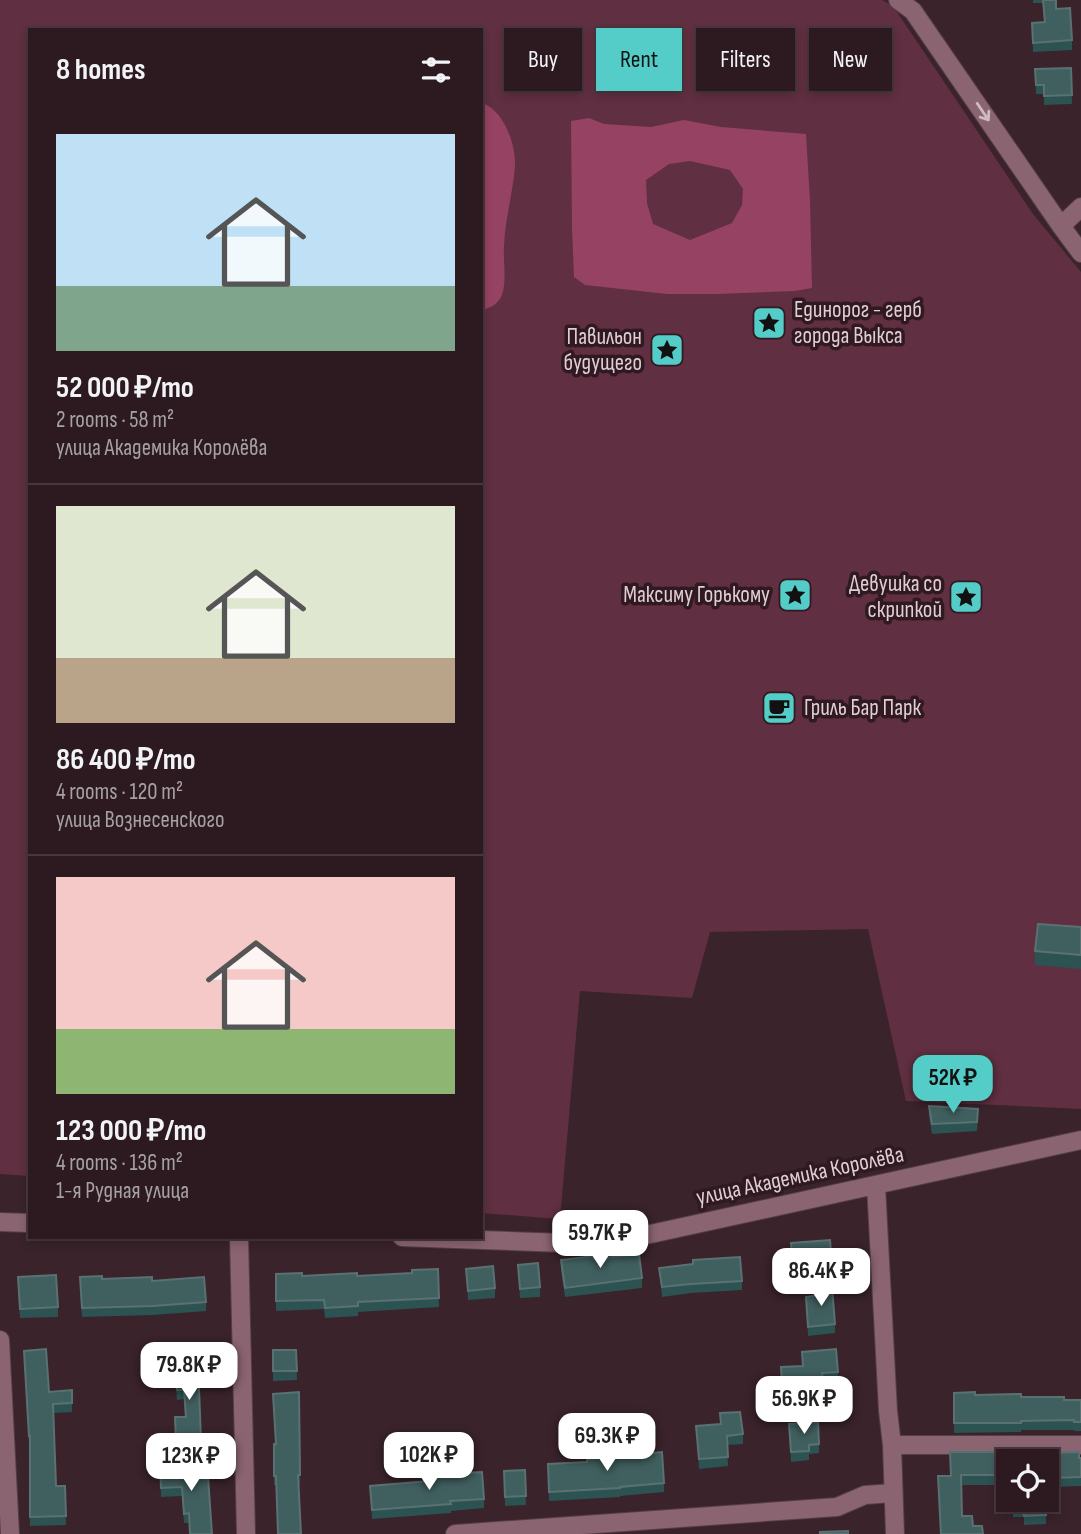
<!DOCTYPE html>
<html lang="en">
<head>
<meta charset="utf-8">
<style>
  :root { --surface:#2c1a20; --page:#38272d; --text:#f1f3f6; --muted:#a6a1a5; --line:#48383e; --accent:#54cdc8 }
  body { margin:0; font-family:"Sofia Sans Condensed",sans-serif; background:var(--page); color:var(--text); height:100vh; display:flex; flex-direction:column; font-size:26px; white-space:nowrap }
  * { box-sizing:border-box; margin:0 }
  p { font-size:23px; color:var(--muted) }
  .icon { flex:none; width:38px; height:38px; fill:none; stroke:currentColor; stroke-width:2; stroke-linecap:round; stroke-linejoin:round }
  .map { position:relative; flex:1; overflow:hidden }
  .side { position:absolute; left:28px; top:28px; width:455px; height:1211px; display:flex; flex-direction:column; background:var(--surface); border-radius:0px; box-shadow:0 4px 10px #0003,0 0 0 2px var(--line) }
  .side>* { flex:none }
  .hud { position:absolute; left:504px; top:28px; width:471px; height:63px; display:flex; gap:14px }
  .tools { position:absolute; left:996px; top:1449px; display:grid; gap:14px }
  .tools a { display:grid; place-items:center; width:63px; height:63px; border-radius:0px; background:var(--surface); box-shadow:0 4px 10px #0003,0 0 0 2px var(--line); font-size:35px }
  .price { position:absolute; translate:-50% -60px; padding:0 16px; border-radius:14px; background:#fff; color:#222; font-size:23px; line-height:46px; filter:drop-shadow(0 2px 4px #0008) }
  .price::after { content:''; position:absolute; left:50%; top:42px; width:21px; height:16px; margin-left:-10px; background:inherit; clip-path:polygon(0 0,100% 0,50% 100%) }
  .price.current { background:var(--accent); color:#111 }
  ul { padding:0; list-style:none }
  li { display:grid; align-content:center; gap:14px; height:371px; padding:0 28px }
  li+li { border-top:2px solid var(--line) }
  li span { display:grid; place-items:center; height:217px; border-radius:0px; color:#555 }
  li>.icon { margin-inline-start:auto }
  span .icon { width:126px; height:126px; fill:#fffc; stroke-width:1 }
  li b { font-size:30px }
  h2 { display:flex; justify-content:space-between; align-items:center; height:84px; padding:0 28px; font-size:30px }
  .chip { padding:0 24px; border-radius:0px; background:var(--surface); box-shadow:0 4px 10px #0003,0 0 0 2px var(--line); font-size:24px; line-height:63px }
  .chip.current { background:var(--accent); color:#111 }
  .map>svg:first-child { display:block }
  .green { fill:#602f41 }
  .water { fill:#964263; fill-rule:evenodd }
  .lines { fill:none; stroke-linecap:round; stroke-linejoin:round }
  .minor-casing { stroke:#543f46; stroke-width:20 }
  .minor { stroke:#8a6470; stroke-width:18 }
  .wall { fill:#2c5251 }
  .building { fill:#40605f; stroke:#597171; stroke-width:2 }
  .oneway { stroke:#cebac0 }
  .labels { text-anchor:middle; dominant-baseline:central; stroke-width:7; stroke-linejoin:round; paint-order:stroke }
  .poi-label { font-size:23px; fill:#dfcfd4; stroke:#301921; text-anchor:end }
  .street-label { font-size:23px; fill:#dfcfd4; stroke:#301921 }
</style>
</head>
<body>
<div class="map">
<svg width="1081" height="1534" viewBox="0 0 1081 1534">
  <rect width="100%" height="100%" fill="#3a232b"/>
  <!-- green -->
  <path class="green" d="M0,0h882l11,6 140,208 48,58v837l-175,-8 -38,-172 -158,3 -18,66 -112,-7 -20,228 -79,-6v-1183h-451v1146l-30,-2z"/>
  <!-- water -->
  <path class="water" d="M482,103c22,7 34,42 33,63 -2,27 -10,53 -11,80 -1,15 3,34 -2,49 -4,9 -11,13 -21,15z
    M589,118l15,6 47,3 33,-7 37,7 85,7 4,67 2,87 -17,3 -78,3h-50l-82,-9 -11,-8 -2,-49 -1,-107zM690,161l40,9 13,19 -1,16 -10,18 -42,17 -37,-16 -6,-21 -1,-23 23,-16z"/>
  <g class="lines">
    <defs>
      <path id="minor" d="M898,0l15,11 148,215 20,27
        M1061,226l20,-19
        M876,1185l12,226 4,34 3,89
        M0,1222l30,1
        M239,1237l7,297
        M402,1237l162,6 82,-8 435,-95
        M0,1340l10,194
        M892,1445h189
        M455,1534l382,-27 28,-12 28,-2"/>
    </defs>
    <!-- minor casing -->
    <use href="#minor" class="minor-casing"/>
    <!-- minor -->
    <use href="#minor" class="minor"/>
  </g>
  <!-- wall -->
  <path class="wall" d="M1033,0h23v9l16,31v10l-39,2 -1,-29 12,-1 -1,-19h-10z
    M1071,68l1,36 -28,1v-11h-8l-1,-25z
    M1081,927v42l-46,-4v-14z
    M929,1106l49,12 -1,13 -45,3 -3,-18z
    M791,1243l41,21v9l-39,3z
    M594,1259l48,19v10l-77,9 -4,-27v-10z
    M518,1265l22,22v10l-20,1z
    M659,1268l83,13v9l-51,3 -29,4z
    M438,1269l1,38 -81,5v4l-33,2 -1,-9 -48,2v-37l26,2h55l55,-3z
    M466,1269l29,19v10l-27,2z
    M102,1279l50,2 54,21v9l-53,4 -71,2 -2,-31z
    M18,1286l40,21v10l-38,1z
    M818,1289l17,35v9l-27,3 -2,-39 12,-1z
    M273,1350h23l1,30 -24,1z
    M24,1351l25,41 23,-2v22l-18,1 2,73h9l1,39 -36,1v-81l-1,1z
    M802,1352l36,20v9l-15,2v10l-41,3 -1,-29 22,-1z
    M198,1361l3,89 -25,1 -1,-34h10l-1,-18 -7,1 -2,-29z
    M299,1392l1,93h-26v-41h1z
    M954,1393l21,2 106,5v31h-7v-1h-53v2l-67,1z
    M720,1413l23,21v10l-16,1 1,21 -29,3 -3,-43 25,-2z
    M789,1424l30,20v9l-10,1v6l-18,2z
    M1052,1453l29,5v28l-28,1z
    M1008,1461v24h-47l-20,49 10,-58z
    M207,1462l5,72h-23v-11h-5l-2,-27 -21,1 -1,-32z
    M548,1464l116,19v9l-44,4v1l-71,4z
    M525,1470l1,35 -21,1 -1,-35z
    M370,1486l114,13v9l-33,3v2l-79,6z
    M1013,1500h33v24l-22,1v-8h-11z"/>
  <!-- building -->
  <path class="building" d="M1043,0h13v9l14,-1 2,32 -39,3 -1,-20 13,-1z
    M1071,68l1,27 -28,1v-11h-8l-1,-16z
    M1038,924l43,3v28l-46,-4z
    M929,1106l49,3 -1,13 -45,2z
    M830,1240l2,24 -39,3 -2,-24z
    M639,1254l3,24 -77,10 -4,-28 32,-4 1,3z
    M740,1257l2,24 -51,3 -29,3 -3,-19 34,-4v-4z
    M538,1263l2,24 -20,2 -2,-24z
    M493,1266l2,22 -27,3 -2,-22z
    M438,1269l1,29 -81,4v4l-33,2 -1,-8 -48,1v-27l26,-1v3l55,-3v3l55,-3v-3z
    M56,1275l2,32 -38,2 -2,-32z
    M102,1276v3l50,-2v4l52,-4 2,25 -53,4 -71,2 -2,-31z
    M832,1287l3,37 -27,3 -2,-30 13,-2 -1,-6z
    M46,1349l3,43 23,-2v13l-19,1 3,82h9l1,30 -36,1v-81h-1l-5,-85z
    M836,1349l2,23 -16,1 1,11 -41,3 -1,-20 22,-1 -1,-14z
    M273,1350h23l1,21h-24z
    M198,1361l3,80h-25l-1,-24h11l-2,-27h-7l-2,-28z
    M299,1392l1,83h-2l3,59h-23l-2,-58h-2v-32h2l-3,-50z
    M975,1392v3l46,-1v3h43v3h17v22h-7v-2l-53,1v2h-67v-30z
    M740,1412l3,22 -16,2 1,21 -29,2 -3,-33 25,-2 -1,-11z
    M818,1422l1,22 -10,1v6l-18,1 -2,-28z
    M662,1452l2,31 -44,4v1l-71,4 -1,-28 39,-2v-3z
    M950,1452h59l-1,23h-47l1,41h10l1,10h9l1,8h-42l-3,-58h13z
    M1079,1452v6h2v19l-28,1 -1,-25z
    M207,1462l5,72h-22l-1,-21 -5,1 -2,-27 -21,1 -1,-23z
    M525,1470l1,26 -21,1 -1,-26z
    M482,1472l2,27 -34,2 1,3 -79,6 -2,-24 59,-5 -1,-6z
    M1013,1500h33v15l-22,1v-8h-11z
    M848,1531v3h-28v-2z"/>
  <!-- one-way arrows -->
  <defs><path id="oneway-shaft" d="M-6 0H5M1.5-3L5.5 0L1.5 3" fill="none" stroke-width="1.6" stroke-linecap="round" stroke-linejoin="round" transform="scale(1.75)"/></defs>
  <use class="oneway" href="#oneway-shaft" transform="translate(983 112) rotate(56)"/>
  <!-- icons -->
  <defs>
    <symbol id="sight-square" viewBox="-11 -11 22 22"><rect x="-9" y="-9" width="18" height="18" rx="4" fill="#54cdc8" stroke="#301921"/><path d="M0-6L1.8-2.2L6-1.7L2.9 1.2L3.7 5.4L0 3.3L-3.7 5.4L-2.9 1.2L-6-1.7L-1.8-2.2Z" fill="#111"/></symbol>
    <symbol id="cafe-square" viewBox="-11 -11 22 22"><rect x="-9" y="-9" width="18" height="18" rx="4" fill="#54cdc8" stroke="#301921"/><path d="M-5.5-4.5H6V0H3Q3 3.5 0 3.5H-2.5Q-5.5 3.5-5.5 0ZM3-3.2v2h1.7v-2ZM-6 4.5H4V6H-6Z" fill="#111"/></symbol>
  </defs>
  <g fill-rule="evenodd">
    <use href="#sight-square" x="750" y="304" width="38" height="38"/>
    <use href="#sight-square" x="648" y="331" width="38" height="38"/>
    <use href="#sight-square" x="776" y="576" width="38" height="38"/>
    <use href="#sight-square" x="947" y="578" width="38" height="38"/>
    <use href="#cafe-square" x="760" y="689" width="38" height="38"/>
  </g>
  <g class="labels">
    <!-- poi labels -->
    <g class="poi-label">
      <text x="794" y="310" text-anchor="start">Единорог - герб<tspan x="794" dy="26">города Выкса</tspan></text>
      <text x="642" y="337">Павильон<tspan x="642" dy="26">будущего</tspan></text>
      <text x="942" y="584">Девушка со<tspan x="942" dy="26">скрипкой</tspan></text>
      <text x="770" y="595">Максиму Горькому</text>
      <text x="804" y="708" text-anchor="start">Гриль Бар Парк</text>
    </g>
    <!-- street labels -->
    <g class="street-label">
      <text transform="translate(800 1176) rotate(-12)">улица Академика Королёва</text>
    </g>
  </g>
</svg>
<div class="tools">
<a><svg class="icon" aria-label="locate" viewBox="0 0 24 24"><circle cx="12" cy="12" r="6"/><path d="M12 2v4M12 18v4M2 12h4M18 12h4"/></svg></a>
</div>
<b class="price current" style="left:953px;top:1115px">52K ₽</b>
<b class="price" style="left:600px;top:1270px">59.7K ₽</b>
<b class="price" style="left:821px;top:1308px">86.4K ₽</b>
<b class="price" style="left:189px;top:1402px">79.8K ₽</b>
<b class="price" style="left:804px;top:1436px">56.9K ₽</b>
<b class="price" style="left:607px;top:1473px">69.3K ₽</b>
<b class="price" style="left:429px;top:1492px">102K ₽</b>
<b class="price" style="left:191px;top:1493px">123K ₽</b>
<div class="hud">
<a class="chip">Buy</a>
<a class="chip current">Rent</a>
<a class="chip">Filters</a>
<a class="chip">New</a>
</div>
<section class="side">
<h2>8 homes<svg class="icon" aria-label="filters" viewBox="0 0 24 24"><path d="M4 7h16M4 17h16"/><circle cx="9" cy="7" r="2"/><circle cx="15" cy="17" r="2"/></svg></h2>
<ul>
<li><span style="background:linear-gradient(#bfe0f5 70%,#7fa58c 0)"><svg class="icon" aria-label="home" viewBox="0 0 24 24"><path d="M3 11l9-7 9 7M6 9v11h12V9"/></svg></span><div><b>52 000 ₽/mo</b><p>2 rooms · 58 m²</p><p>улица Академика Королёва</p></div></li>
<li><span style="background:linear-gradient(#dfe7d0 70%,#b9a48a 0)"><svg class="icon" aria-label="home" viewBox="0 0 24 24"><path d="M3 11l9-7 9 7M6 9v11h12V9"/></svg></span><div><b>86 400 ₽/mo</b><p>4 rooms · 120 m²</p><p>улица Вознесенского</p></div></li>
<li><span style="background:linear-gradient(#f6c9c9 70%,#8fb573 0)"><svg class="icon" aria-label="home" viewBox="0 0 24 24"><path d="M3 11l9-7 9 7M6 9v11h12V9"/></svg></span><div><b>123 000 ₽/mo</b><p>4 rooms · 136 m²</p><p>1-я Рудная улица</p></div></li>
</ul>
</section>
</div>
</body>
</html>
